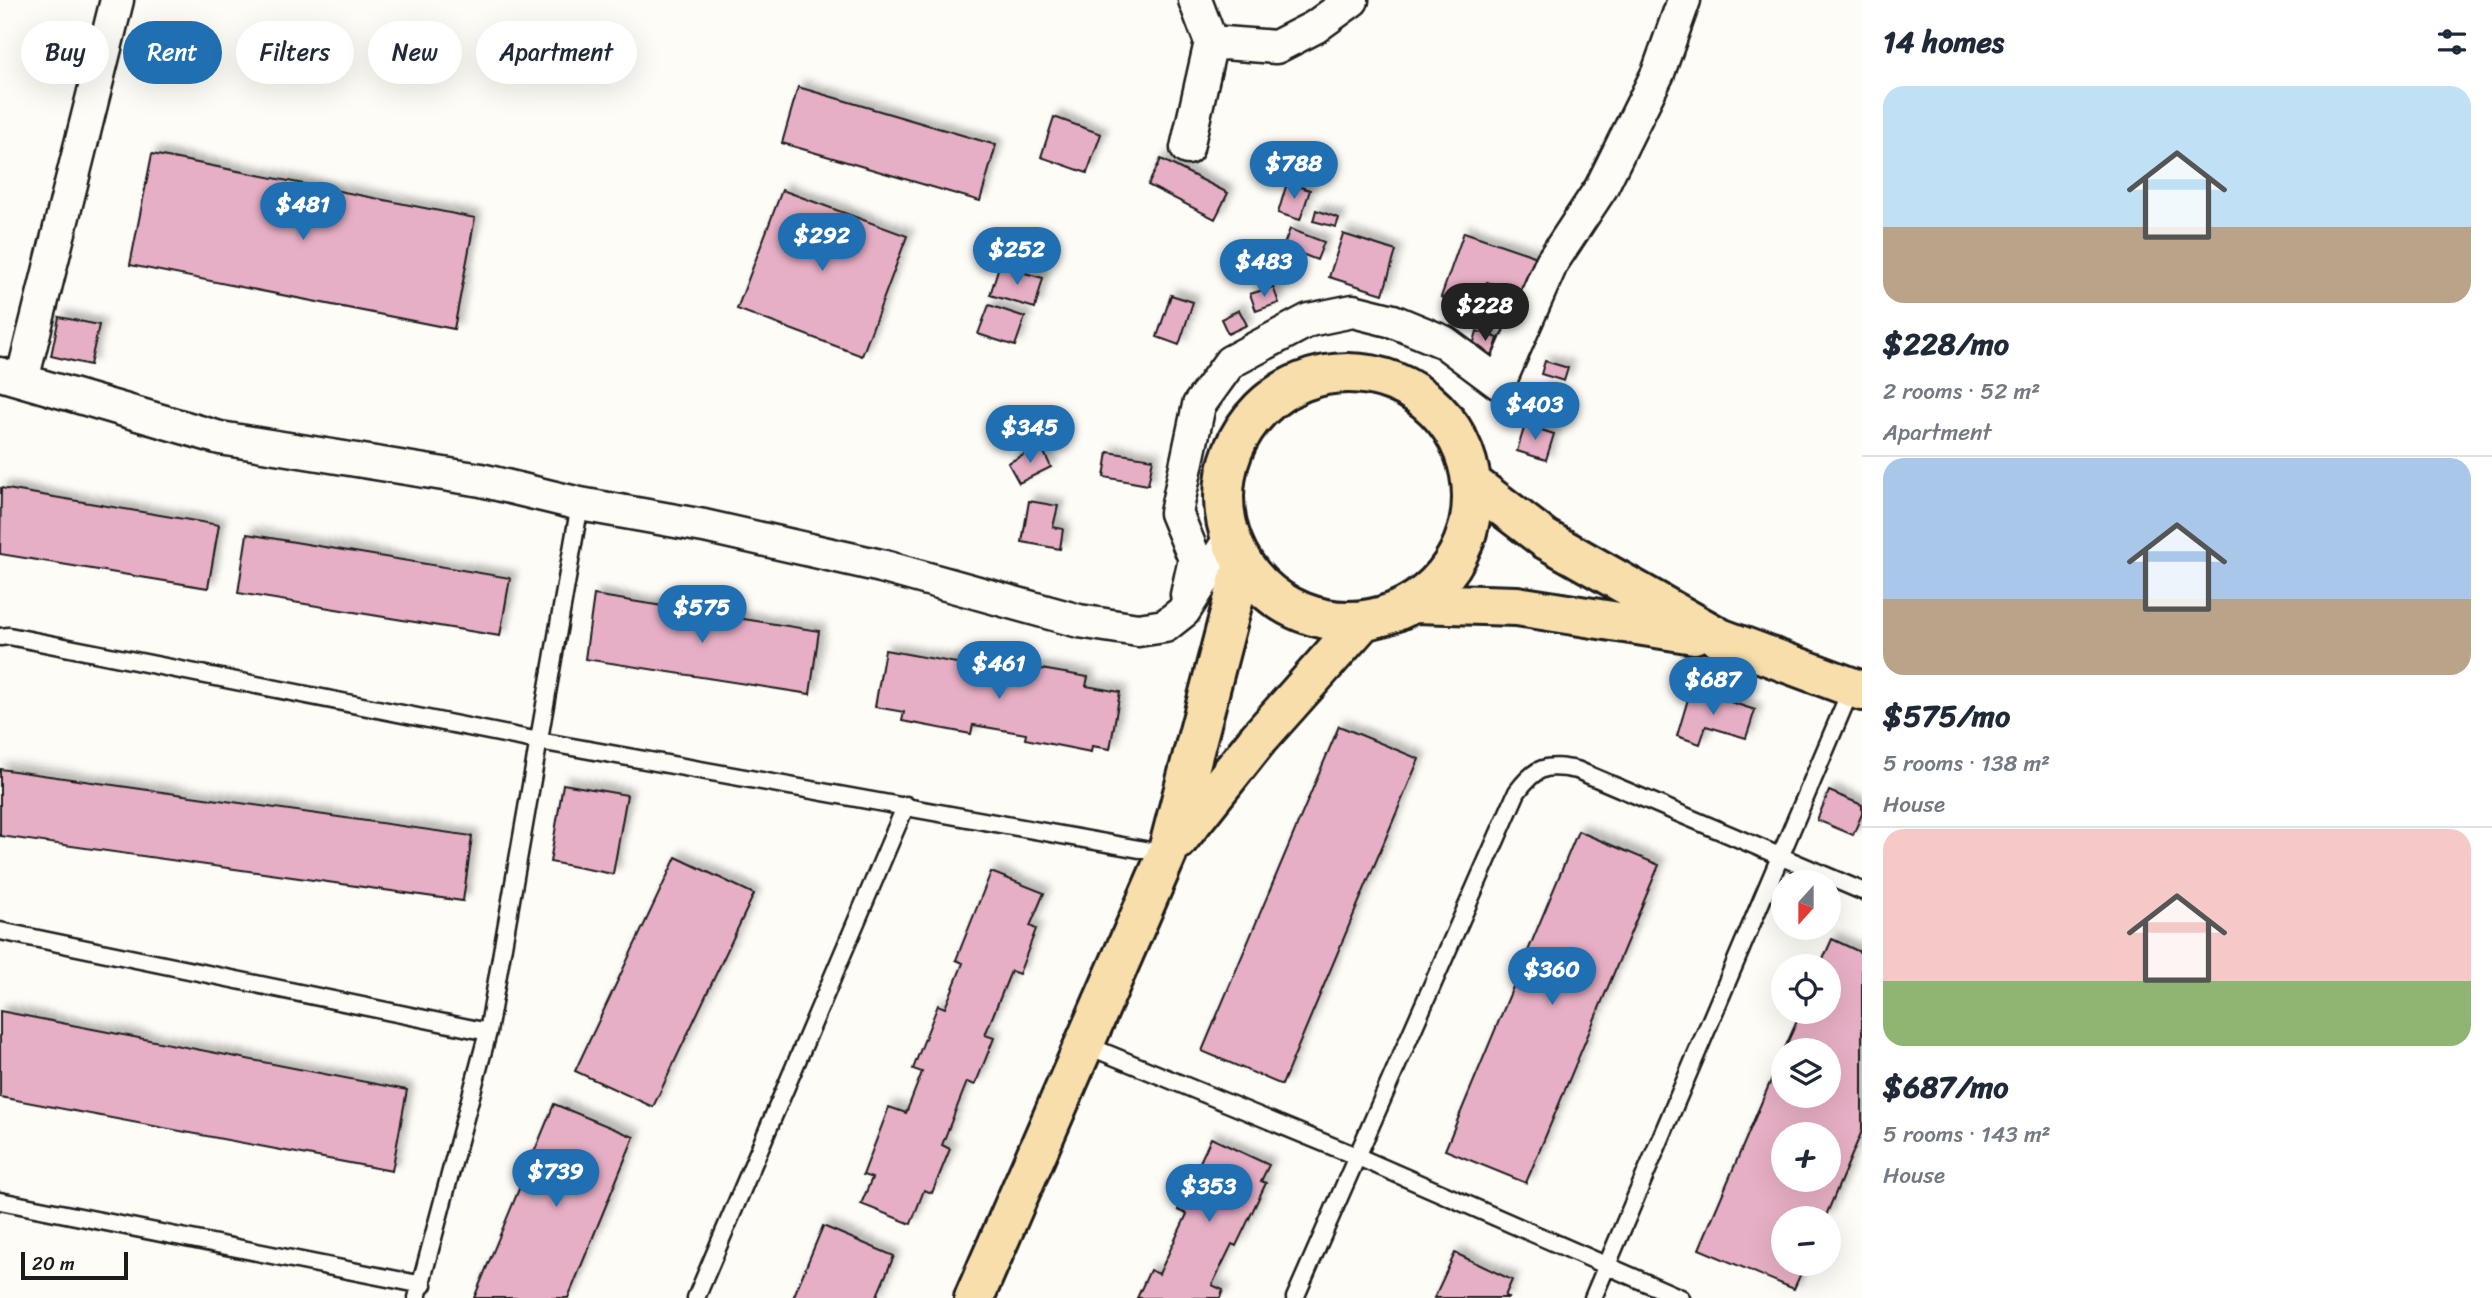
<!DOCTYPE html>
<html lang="en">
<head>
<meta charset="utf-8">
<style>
  :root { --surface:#fff; --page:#f2f2f3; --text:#1f2937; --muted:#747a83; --line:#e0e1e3; --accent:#1f6fb2 }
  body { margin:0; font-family:Sriracha,sans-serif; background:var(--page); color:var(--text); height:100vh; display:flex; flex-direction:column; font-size:26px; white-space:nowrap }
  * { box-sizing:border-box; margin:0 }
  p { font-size:23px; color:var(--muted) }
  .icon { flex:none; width:38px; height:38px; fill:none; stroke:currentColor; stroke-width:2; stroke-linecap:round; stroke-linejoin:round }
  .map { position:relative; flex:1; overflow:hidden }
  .sheet { display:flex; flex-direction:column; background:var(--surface); width:630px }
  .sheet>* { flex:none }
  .hud { position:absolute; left:21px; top:21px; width:665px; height:63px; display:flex; gap:14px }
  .needle { width:46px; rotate:201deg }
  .buttons { position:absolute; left:1771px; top:870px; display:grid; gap:14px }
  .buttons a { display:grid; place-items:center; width:70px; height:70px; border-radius:50%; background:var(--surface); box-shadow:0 7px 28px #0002; font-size:35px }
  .scale { position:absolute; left:21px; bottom:18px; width:107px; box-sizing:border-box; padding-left:7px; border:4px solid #1c1c1c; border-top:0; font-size:19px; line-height:24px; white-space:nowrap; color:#1c1c1c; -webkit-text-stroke:5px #fdfcf7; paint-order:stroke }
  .price { position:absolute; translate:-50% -60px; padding:0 16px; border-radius:24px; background:var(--accent); color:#fff; font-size:23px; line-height:46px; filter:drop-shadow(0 2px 4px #0008) }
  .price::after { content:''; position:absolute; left:50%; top:42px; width:21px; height:16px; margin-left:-10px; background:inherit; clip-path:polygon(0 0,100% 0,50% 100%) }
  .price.active { background:#222; color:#fff }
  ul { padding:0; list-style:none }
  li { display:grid; align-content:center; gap:14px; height:371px; padding:0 21px }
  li+li { border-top:2px solid var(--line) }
  li span { display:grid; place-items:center; height:217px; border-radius:21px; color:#555 }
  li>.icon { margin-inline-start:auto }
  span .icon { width:126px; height:126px; fill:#fffc; stroke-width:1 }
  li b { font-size:30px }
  h2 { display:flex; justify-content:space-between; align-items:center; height:84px; padding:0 21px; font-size:30px }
  .pill { padding:0 24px; border-radius:32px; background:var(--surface); box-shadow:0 7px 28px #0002; font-size:24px; line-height:63px }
  .pill.active { background:var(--accent); color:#fff }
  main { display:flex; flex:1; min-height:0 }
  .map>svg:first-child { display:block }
  .building { fill:#e7afc5; stroke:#1c1c1c; stroke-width:2; fill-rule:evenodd; filter:url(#shadow) }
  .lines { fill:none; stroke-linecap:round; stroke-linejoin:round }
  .lane-casing { stroke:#1c1c1c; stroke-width:21 }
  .street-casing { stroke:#1c1c1c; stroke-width:37 }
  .primary-casing { stroke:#1c1c1c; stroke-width:44 }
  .lane { stroke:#fdfcf7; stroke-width:16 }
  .street { stroke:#fdfcf7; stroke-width:32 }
  .primary { stroke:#f8deab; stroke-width:38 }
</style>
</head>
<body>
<main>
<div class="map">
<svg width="1862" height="1298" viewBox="0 0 1862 1298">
  <defs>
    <filter id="shadow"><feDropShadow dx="6" dy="-6" stdDeviation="3.5" flood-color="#0004"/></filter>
  </defs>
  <rect width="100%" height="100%" fill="#fdfcf7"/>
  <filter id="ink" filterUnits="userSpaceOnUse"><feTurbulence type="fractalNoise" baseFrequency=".0143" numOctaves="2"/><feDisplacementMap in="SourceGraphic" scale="14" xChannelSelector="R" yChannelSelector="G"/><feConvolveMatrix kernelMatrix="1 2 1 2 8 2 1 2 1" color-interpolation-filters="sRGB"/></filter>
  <g filter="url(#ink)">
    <!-- building -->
    <path class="building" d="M798,87l198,58 -16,56 -198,-58z
      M1054,117l47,17 -14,39 -46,-16z
      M152,154l323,64 -21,111 -324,-64z
      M1161,159l67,34 -13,26 -67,-34z
      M1287,183l23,7 -10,30 -22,-7z
      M782,190l125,46 -45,120 -125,-47z
      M1316,210l23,8 -3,9 -23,-6z
      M1290,229l34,13 -7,18 -34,-13z
      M1464,232l76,26 -12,38 -41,-14 -9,27 -37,-12z
      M1343,234l53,17 -13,43 -54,-17z
      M999,266l44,12 -8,30 -45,-13z
      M1273,287l6,16 -23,8 -6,-17z
      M1171,295l22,7 -14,43 -22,-8z
      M989,305l36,12 -10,29 -37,-12z
      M1239,310l8,15 -19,9 -7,-15z
      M59,317l40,8 -9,40 -39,-9z
      M1477,331l21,7 -5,17 -21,-6z
      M1545,361l23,7 -4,13 -23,-7z
      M1541,389l18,6 -5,17 -19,-6z
      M1525,425l29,9 -8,26 -29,-9z
      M1041,446l10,21 -32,16 -11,-20z
      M1108,452l45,7 -5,26 -44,-8z
      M1,488l218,37 -11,63 -208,-34z
      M1029,501l29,5 -5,21 10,2 -3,20 -38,-7z
      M247,534l263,44 -10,58 -262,-43z
      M594,595l225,36 -9,63 -225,-35z
      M885,650l148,27 2,-9 53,9 -2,9 34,6 -10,57 -18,-3 -1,6 -66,-13 1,-5 -53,-9 -2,9 -69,-13 2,-9 -29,-5z
      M1691,689l64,21 -9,28 -40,-12 -6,18 -23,-8z
      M1339,726l80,33 -137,326 -80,-34z
      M0,769l472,67 -9,65 -463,-65z
      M563,784l64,11 -14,79 -63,-12z
      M1829,791l33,14v9l-9,21 -36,-15z
      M1578,831l81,34 -133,318 -81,-33z
      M676,857l78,37 -101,213 -78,-36z
      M991,872l53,21 -14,33 6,3 -17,45 -8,-3 -26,64 9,3 -19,47 -8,-3 -25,63 8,4 -18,44 -8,-3 -13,34 -50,-20 11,-26 -9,-3 26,-68 17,6 16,-41 -9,-3 25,-64 7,3 18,-45 -7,-3z
      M1832,939l30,14v178l-37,87h-42v46h22l-11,25 -95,-40 84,-197v44h46v-46h-45l17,-38h28v-46h-9zM1783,1134h46v46h-46z
      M0,1011l407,79 -15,81 -392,-74z
      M554,1104l80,33 -66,161h-94z
      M1211,1138l58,27 -8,16 5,2 -30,63 -4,-2 -20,41 11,5 -3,8h-83l13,-28 9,4 28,-60 -9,-4z
      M823,1226l71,30 -18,42h-83z
      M1455,1253l57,27 -7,16 4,2h-75z"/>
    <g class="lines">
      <defs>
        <path id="lane" d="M0,637l9,-1 530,105 628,113
          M0,931l488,101
          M1086,1045l270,111 325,142
          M0,1201l423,84
          M417,1298l71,-266 92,-528
          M696,1298l210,-493
          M1295,1298l222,-506c19,-26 29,-28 60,-22l285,121
          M1593,1298l259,-611"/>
        <path id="street" d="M1211,42l65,5 39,-20 37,-27
          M1187,148l24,-106 -16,-42
          M0,374l220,64 261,42 99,24 124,22 177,40 198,55 59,9 27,-4 19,-15 47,-74
          M22,380l95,-380
          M1187,595l8,-36 -19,-46 23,-108 31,-43 79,-42 44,-9 40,10 51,21 55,41 53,-121 49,-74 57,-115 26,-73"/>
        <path id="primary" d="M1224 497a124 124 0 1 1 248 0a124 124 0 1 1-248 0Z
          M1473,484l72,55 175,99 142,53
          M1415,603l102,3 177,28
          M1177,841l81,-102 105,-118
          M974,1298l193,-444 76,-291"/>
      </defs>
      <!-- lane casing -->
      <use href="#lane" class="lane-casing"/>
      <!-- street casing -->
      <use href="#street" class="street-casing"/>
      <!-- primary casing -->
      <use href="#primary" class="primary-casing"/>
      <!-- lane -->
      <use href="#lane" class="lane"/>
      <!-- street -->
      <use href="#street" class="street"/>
      <!-- primary -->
      <use href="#primary" class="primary"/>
    </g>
  </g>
</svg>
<div class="buttons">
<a><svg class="needle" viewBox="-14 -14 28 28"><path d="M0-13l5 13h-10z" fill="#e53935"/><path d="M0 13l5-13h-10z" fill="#747a83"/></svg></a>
<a><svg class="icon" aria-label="locate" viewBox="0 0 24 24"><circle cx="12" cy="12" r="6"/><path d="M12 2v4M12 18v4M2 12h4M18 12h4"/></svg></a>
<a><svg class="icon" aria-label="layers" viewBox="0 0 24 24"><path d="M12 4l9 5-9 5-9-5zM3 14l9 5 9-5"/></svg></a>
<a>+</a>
<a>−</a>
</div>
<div class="scale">20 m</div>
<b class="price" style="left:1294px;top:201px">$788</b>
<b class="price" style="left:303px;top:242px">$481</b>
<b class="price" style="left:822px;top:273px">$292</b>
<b class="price" style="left:1017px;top:287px">$252</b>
<b class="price" style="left:1264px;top:299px">$483</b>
<b class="price active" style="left:1485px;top:343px">$228</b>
<b class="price" style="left:1535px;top:442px">$403</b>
<b class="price" style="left:1030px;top:465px">$345</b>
<b class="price" style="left:702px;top:645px">$575</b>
<b class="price" style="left:999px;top:701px">$461</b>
<b class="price" style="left:1713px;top:717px">$687</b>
<b class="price" style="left:1552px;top:1007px">$360</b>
<b class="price" style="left:556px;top:1209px">$739</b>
<b class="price" style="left:1209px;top:1224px">$353</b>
<div class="hud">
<a class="pill">Buy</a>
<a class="pill active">Rent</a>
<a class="pill">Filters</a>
<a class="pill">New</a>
<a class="pill">Apartment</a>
</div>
</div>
<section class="sheet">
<h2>14 homes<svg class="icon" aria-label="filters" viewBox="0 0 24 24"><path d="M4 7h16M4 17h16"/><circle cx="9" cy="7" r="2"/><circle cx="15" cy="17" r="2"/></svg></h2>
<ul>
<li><span style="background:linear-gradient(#bfe0f5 65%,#b9a48a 0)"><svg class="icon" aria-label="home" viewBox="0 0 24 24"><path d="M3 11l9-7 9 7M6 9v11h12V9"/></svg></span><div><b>$228/mo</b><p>2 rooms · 52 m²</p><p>Apartment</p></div></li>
<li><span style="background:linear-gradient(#a9c7e8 65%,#b9a48a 0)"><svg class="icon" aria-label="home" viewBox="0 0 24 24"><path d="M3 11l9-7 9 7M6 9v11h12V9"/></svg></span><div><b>$575/mo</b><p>5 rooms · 138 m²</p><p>House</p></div></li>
<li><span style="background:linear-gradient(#f6c9c9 70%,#8fb573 0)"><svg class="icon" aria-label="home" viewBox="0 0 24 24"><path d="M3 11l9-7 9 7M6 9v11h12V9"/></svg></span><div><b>$687/mo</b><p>5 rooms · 143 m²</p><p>House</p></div></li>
</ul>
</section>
</main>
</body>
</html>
